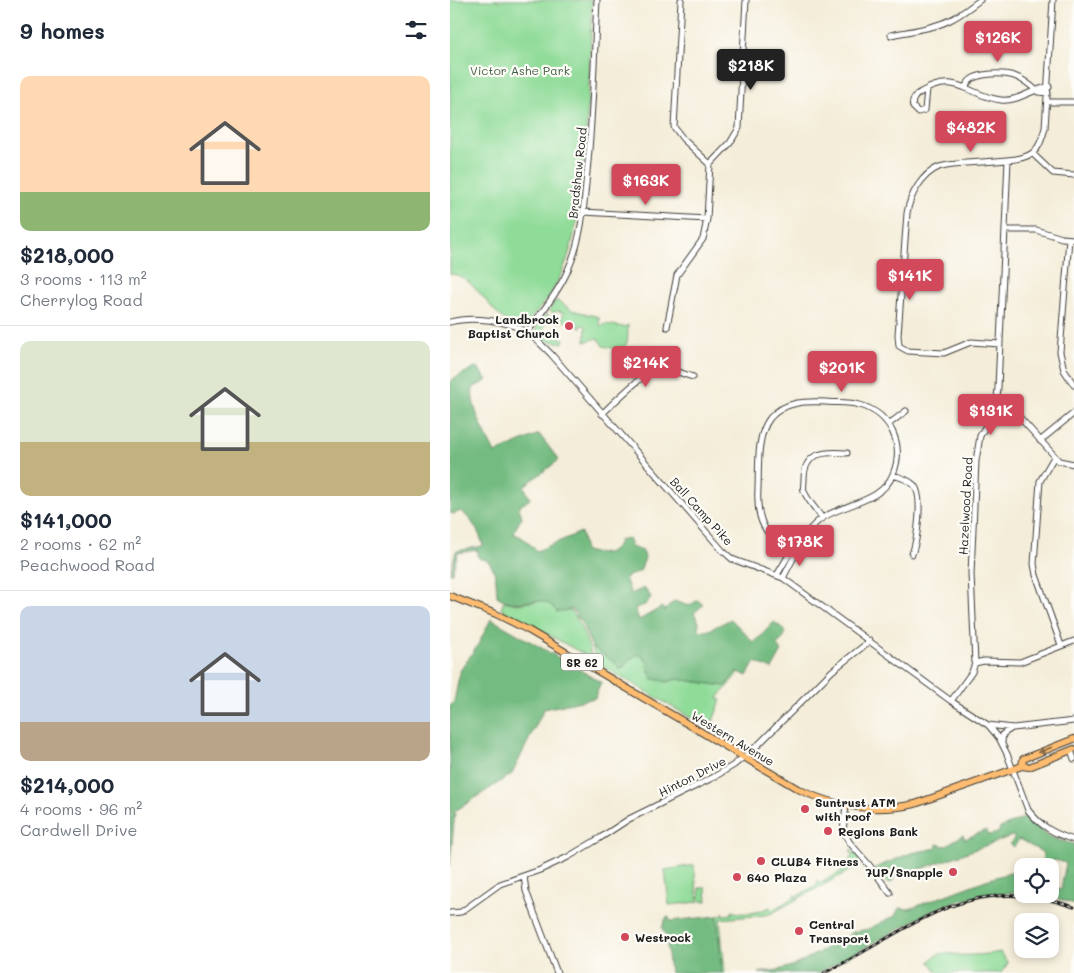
<!DOCTYPE html>
<html lang="en">
<head>
<meta charset="utf-8">
<style>
  :root { --surface:#fff; --page:#f2f2f3; --text:#1f2937; --muted:#747a83; --line:#e0e1e3; --accent:#d1495b }
  body { margin:0; font-family:Mali,sans-serif; background:var(--page); color:var(--text); height:100vh; display:flex; flex-direction:column; font-size:19px; white-space:nowrap }
  * { box-sizing:border-box; margin:0 }
  p { font-size:16px; color:var(--muted) }
  .icon { flex:none; width:28px; height:28px; fill:none; stroke:currentColor; stroke-width:2; stroke-linecap:round; stroke-linejoin:round }
  .map { position:relative; flex:1; overflow:hidden }
  .details { display:flex; flex-direction:column; background:var(--surface); width:450px }
  .details>* { flex:none }
  .controls { position:absolute; left:564px; top:858px; display:grid; gap:10px }
  .controls a { display:grid; place-items:center; width:45px; height:45px; border-radius:10px; background:var(--surface); box-shadow:0 2px 8px #0003; font-size:25px }
  .price { position:absolute; translate:-50% -42px; padding:0 11px; border-radius:5px; background:var(--accent); color:#fff; font-size:16px; line-height:32px; filter:drop-shadow(0 1px 2px #0008) }
  .price::after { content:''; position:absolute; left:50%; top:30px; width:15px; height:11px; margin-left:-8px; background:inherit; clip-path:polygon(0 0,100% 0,50% 100%) }
  .price.selected { background:#222; color:#fff }
  ul { padding:0; list-style:none }
  li { display:grid; align-content:center; gap:10px; height:265px; padding:0 20px }
  li+li { border-top:1px solid var(--line) }
  li span { display:grid; place-items:center; height:155px; border-radius:10px; color:#555 }
  li>.icon { margin-inline-start:auto }
  span .icon { width:90px; height:90px; fill:#fffc; stroke-width:1 }
  li b { font-size:21px }
  h2 { display:flex; justify-content:space-between; align-items:center; height:60px; padding:0 20px; font-size:21px }
  main { display:flex; flex:1; min-height:0 }
  .map>svg:first-child { display:block }
  .green { fill:#8fdb98; stroke:#567c5a }
  .forest { fill:#73bb80; stroke:#486c4e }
  .lines { fill:none; stroke-linecap:round; stroke-linejoin:round }
  .minor-casing { stroke:#3c3b38; stroke-width:7 }
  .major-casing { stroke:#3c3b38; stroke-width:8 }
  .minor { stroke:#fff; stroke-width:5 }
  .major { stroke:#fdbc70; stroke-width:6 }
  .rail-casing { stroke:#1c1c1c; stroke-width:3 }
  .rail { stroke:#fdfcf7; stroke-width:1; stroke-dasharray:4; stroke-linecap:butt }
  .oneway { fill:#8c6c46 }
  .poi-dot { fill:#d1495b; stroke:#fdfcf7; stroke-width:2 }
  .labels { text-anchor:middle; dominant-baseline:central; stroke-width:4.5; stroke-linejoin:round; paint-order:stroke }
  .shield { fill:#fdfcf7; stroke:#605f5e; stroke-width:1 }
  .shield-label { font-size:11px; font-weight:bold; fill:#1c1c1c }
  .park-label { font-size:12px; fill:#445f47; stroke:#fdfcf7 }
  .street-label { font-size:12px; fill:#1c1c1c; stroke:#fdfcf7 }
  .poi-label { font-size:12px; font-weight:bold; fill:#1c1c1c; stroke:#fdfcf7; text-anchor:start }
</style>
</head>
<body>
<main>
<section class="details">
<h2>9 homes<svg class="icon" aria-label="filters" viewBox="0 0 24 24"><path d="M4 7h16M4 17h16"/><circle cx="9" cy="7" r="2"/><circle cx="15" cy="17" r="2"/></svg></h2>
<ul>
<li><span style="background:linear-gradient(#ffd9b3 75%,#8fb573 0)"><svg class="icon" aria-label="home" viewBox="0 0 24 24"><path d="M3 11l9-7 9 7M6 9v11h12V9"/></svg></span><div><b>$218,000</b><p>3 rooms · 113 m²</p><p>Cherrylog Road</p></div></li>
<li><span style="background:linear-gradient(#dfe7d0 65%,#c2b280 0)"><svg class="icon" aria-label="home" viewBox="0 0 24 24"><path d="M3 11l9-7 9 7M6 9v11h12V9"/></svg></span><div><b>$141,000</b><p>2 rooms · 62 m²</p><p>Peachwood Road</p></div></li>
<li><span style="background:linear-gradient(#c9d6e8 75%,#b9a48a 0)"><svg class="icon" aria-label="home" viewBox="0 0 24 24"><path d="M3 11l9-7 9 7M6 9v11h12V9"/></svg></span><div><b>$214,000</b><p>4 rooms · 96 m²</p><p>Cardwell Drive</p></div></li>
</ul>
</section>
<div class="map">
<svg width="624" height="973" viewBox="0 0 624 973">
  <rect width="100%" height="100%" fill="#fdfcf7"/>
  <filter id="ink" filterUnits="userSpaceOnUse"><feTurbulence type="fractalNoise" baseFrequency=".02" numOctaves="2"/><feDisplacementMap in="SourceGraphic" scale="10" xChannelSelector="R" yChannelSelector="G"/><feConvolveMatrix kernelMatrix="1 2 1 2 8 2 1 2 1" color-interpolation-filters="sRGB"/></filter>
  <filter id="wash" filterUnits="userSpaceOnUse"><feTurbulence type="fractalNoise" baseFrequency=".0096" numOctaves="4" result="noise"/><feDisplacementMap in="SourceGraphic" scale="20" xChannelSelector="R" yChannelSelector="G"/><feGaussianBlur stdDeviation="1.12" result="paint"/><feColorMatrix in="noise" values="0 0 0 0 0 0 0 0 0 0 0 0 0 0 0 0 0 1.4 0 .05"/><feComposite in="paint" operator="in"/></filter>
  <g filter="url(#wash)">
    <rect width="100%" height="100%" fill="#f4edd9"/>
    <!-- green -->
    <path class="green" d="M0,0h142c-2,55 -3,110 -9,164 -5,53 -8,101 -43,144 -5,5 -10,13 -16,16 -7,0 -18,-2 -23,-7 -13,-11 -31,-43 -51,-43z
      M105,301h3l14,9 27,7 1,9 6,-2 18,3 4,-2c-1,9 2,20 -7,25l-18,-4 -5,-8 -13,4 1,-16 -5,-1v3l-4,-2v-3l-14,-2 -2,2 2,-11 -6,-1 -3,2 -4,-2v-2z
      M96,314l3,2 -6,13 2,4 -7,3 -2,-3v-6z
      M103,333l6,1v3l5,2 -1,4 -21,-3 4,-4z
      M92,600l11,6 19,5c7,11 19,35 19,47l-90,-49 3,-8 13,3z
      M142,647l22,15 7,8 9,-11 9,-5 8,7 2,11 18,10 10,-3 48,7 11,-14 2,1 -20,25 3,2 -11,29 -116,-68v-4l2,2z
      M401,850l8,7 -1,9 -86,47 -6,2 -46,4 5,54h-3l-5,-57 6,-1v-3l1,3 8,-1v-3c12,5 28,1 38,-4l2,3 23,-13 -1,-3 2,3 22,-13 -1,-4 3,3 22,-12 -1,-4 4,1 8,-14 -3,-2z
      M244,865l4,37 -29,3 -4,-35z
      M249,888h7l1,13h-7z
      M550,952l8,11 -7,10h-63l-8,-11c6,-11 18,-9 29,-7 7,1 34,-1 41,-3z"/>
    <!-- forest -->
    <path class="forest" d="M23,368h5l9,12 -4,3 -9,4c-7,15 14,51 21,66l44,-19 20,26 -35,26 6,13 -11,8 3,10 -9,16 10,5 14,13 44,-19 4,19c8,2 21,5 28,-1 3,-2 5,-7 7,-10l8,-2 3,9 12,4 2,7 -5,13 -15,7 6,16 13,-6 7,9 -6,8 -10,3 4,12 23,-13 2,4 10,-10 15,5 9,-6 5,5 -9,8 5,9 -1,8 9,1 24,-12 22,23 7,-5 14,-15 7,5 4,5 -2,7 -7,6 6,6 -10,18 -17,-7 -8,14 -10,-5 -12,15 -48,-7 -10,3 -14,-3 -4,-7 -2,-11 -8,-7 -9,5 -9,11 -7,-8 -22,-15 -10,-23 -9,-15 -16,3c-16,-24 -38,1 -60,-16 -1,-14 0,-25 -10,-36l-7,-1 -3,-3 1,-6 -20,3 -6,20h-2l6,-22 27,-5c-3,-14 -11,-26 -22,-35l-7,3 -4,-1v-132z
      M41,619l110,63 -6,16 -51,11 -32,65 -57,37 -5,54v-159l4,-4 6,-31 19,-28z
      M578,816c13,19 24,23 46,28v60l-19,-6 -19,-4h14v-9l11,4 5,-26 -11,-3 -9,4 -4,-4 1,-5 -1,-3 -23,-13 -5,8 -4,-3 5,-7 -3,-1 -110,40 -4,-1 -4,2 -1,4 -5,3 -13,-16 36,-15 26,-5v-4l8,2 18,-11 2,4 21,-9 3,5 9,-2 2,-5z
      M560,873l12,3v16l-40,3 -33,9 -21,9 -109,60h-60l19,-3 17,-5 52,-28 6,-5 15,-3 27,-13 4,-8 10,1 77,-29z
      M267,916l5,57h-52l-4,-37 -4,-8 4,-10 3,-1 1,4z"/>
  </g>
  <g filter="url(#ink)">
    <g class="lines">
      <defs>
        <path id="minor" d="M231,0l-7,127 9,12 27,25
          M441,35c19,-4 41,-6 59,-15 11,-5 20,-13 30,-20
          M515,88c4,-9 9,-11 18,-13 25,-4 37,0 55,17l10,1
          M477,89l-2,21 -7,2 -5,-5c-2,-6 2,-12 8,-15 35,-21 48,4 80,8 17,2 32,-12 48,-13
          M598,102h26
          M583,154l20,19 21,2
          M133,212l124,7
          M556,230h30l26,8 12,1
          M619,239l-9,113 4,18 10,15
          M0,322c21,-6 59,-2 78,11 8,6 16,14 23,21l171,196 10,9 51,19 168,123 37,24 25,3 61,-7
          M217,327l10,-52 26,-36 4,-20 3,-55 20,-21 9,-15 7,-128
          M77,333c14,-21 30,-38 40,-61 15,-32 17,-66 20,-100 6,-57 7,-115 10,-172
          M550,344l-29,-2 -27,11 -36,-2 -9,-5 -1,-11 9,-122c3,-18 15,-39 32,-46 9,-3 18,-3 27,-4 17,-1 34,-2 50,-4 20,-3 24,-12 29,-31l8,-128
          M546,407l18,4 45,50 15,3
          M152,414c10,-10 45,-44 56,-46 11,-1 24,6 35,9
          M439,424l17,-13
          M590,441l34,-28
          M604,457l-14,24 -6,83 2,11 25,70
          M443,475c7,2 16,5 21,10 10,11 3,56 -2,69
          M372,518c-5,-8 -15,-18 -18,-27 -1,-3 0,-8 0,-12 0,-27 21,-28 43,-26
          M327,575l13,-22 4,-2c8,-12 16,-24 27,-32 22,-16 61,-16 72,-45 12,-29 -2,-60 -33,-69 -11,-3 -23,-2 -34,-3 -20,-1 -41,-1 -56,16 -14,18 -11,49 -12,70 -2,32 6,50 36,63
          M333,578l12,-23 -1,-4
          M525,663l9,-2 36,1 54,-21
          M501,701l21,-29 3,-9 -4,-89 5,-113 4,-25 16,-29 2,-19 10,-228
          M539,726l10,12 8,16 21,56c13,17 27,24 46,30
          M552,742l1,-8 9,-6
          M621,750l3,9
          M396,805l-3,26 7,12 20,23 20,27
          M74,876l2,15 31,82
          M0,913l11,-1 39,-28 40,-14 28,-13 32,-19 29,-19 85,-42 20,-12 25,-21 73,-73 38,-30"/>
        <path id="major" d="M0,596l46,18 32,16 270,159c37,18 77,24 117,15l107,-38 7,1 45,-18
          M572,766l1,-7 51,-20"/>
      </defs>
      <!-- minor casing -->
      <use href="#minor" class="minor-casing"/>
      <!-- major casing -->
      <use href="#major" class="major-casing"/>
      <!-- minor -->
      <use href="#minor" class="minor"/>
      <!-- major -->
      <use href="#major" class="major"/>
      <defs>
        <path id="rail" d="M374,973c89,-44 143,-103 250,-66"/>
      </defs>
      <!-- rail casing -->
      <use href="#rail" class="rail-casing"/>
      <!-- rail -->
      <use href="#rail" class="rail"/>
    </g>
    <!-- one-way arrows -->
    <defs><path id="oneway-solid" d="M-6-.8H1V-3.2L6.5 0L1 3.2V.8H-6Z" transform="scale(1.25)"/></defs>
    <use class="oneway" href="#oneway-solid" transform="translate(595 750) rotate(158)"/>
  </g>
  <!-- markers -->
  <g class="poi-dot">
    <circle cx="119" cy="326" r="5"/>
    <circle cx="355" cy="809" r="5"/>
    <circle cx="378" cy="831" r="5"/>
    <circle cx="311" cy="861" r="5"/>
    <circle cx="503" cy="872" r="5"/>
    <circle cx="287" cy="877" r="5"/>
    <circle cx="349" cy="931" r="5"/>
    <circle cx="175" cy="937" r="5"/>
  </g>
  <g class="labels">
    <!-- shield labels -->
    <rect class="shield" x="111" y="653.5" width="42" height="17" rx="4"/>
    <g class="shield-label">
      <text x="132" y="662">SR 62</text>
    </g>
    <!-- park labels -->
    <g class="park-label">
      <text x="70" y="70">Victor Ashe Park</text>
    </g>
    <!-- street labels -->
    <g class="street-label">
      <text transform="translate(127 173) rotate(-84)">Bradshaw Road</text>
      <text transform="translate(515 506) rotate(-87)">Hazelwood Road</text>
      <text transform="translate(252 511) rotate(48)">Ball Camp Pike</text>
      <text transform="translate(283 738) rotate(31)">Western Avenue</text>
      <text transform="translate(242 776) rotate(-27)">Hinton Drive</text>
    </g>
    <!-- poi labels -->
    <g class="poi-label">
      <text x="109" y="319" text-anchor="end">Landbrook<tspan x="109" dy="14">Baptist Church</tspan></text>
      <text x="365" y="802">Suntrust ATM<tspan x="365" dy="14">with roof</tspan></text>
      <text x="388" y="831">Regions Bank</text>
      <text x="321" y="861">CLUB4 Fitness</text>
      <text x="493" y="872" text-anchor="end">7UP/Snapple</text>
      <text x="297" y="877">640 Plaza</text>
      <text x="359" y="924">Central<tspan x="359" dy="14">Transport</tspan></text>
      <text x="185" y="937">Westrock</text>
    </g>
  </g>
</svg>
<div class="controls">
<a><svg class="icon" aria-label="locate" viewBox="0 0 24 24"><circle cx="12" cy="12" r="6"/><path d="M12 2v4M12 18v4M2 12h4M18 12h4"/></svg></a>
<a><svg class="icon" aria-label="layers" viewBox="0 0 24 24"><path d="M12 4l9 5-9 5-9-5zM3 14l9 5 9-5"/></svg></a>
</div>
<b class="price" style="left:548px;top:63px">$126K</b>
<b class="price selected" style="left:301px;top:91px">$218K</b>
<b class="price" style="left:521px;top:153px">$482K</b>
<b class="price" style="left:196px;top:206px">$163K</b>
<b class="price" style="left:460px;top:301px">$141K</b>
<b class="price" style="left:196px;top:388px">$214K</b>
<b class="price" style="left:392px;top:393px">$201K</b>
<b class="price" style="left:541px;top:436px">$131K</b>
<b class="price" style="left:350px;top:567px">$178K</b>
</div>
</main>
</body>
</html>
